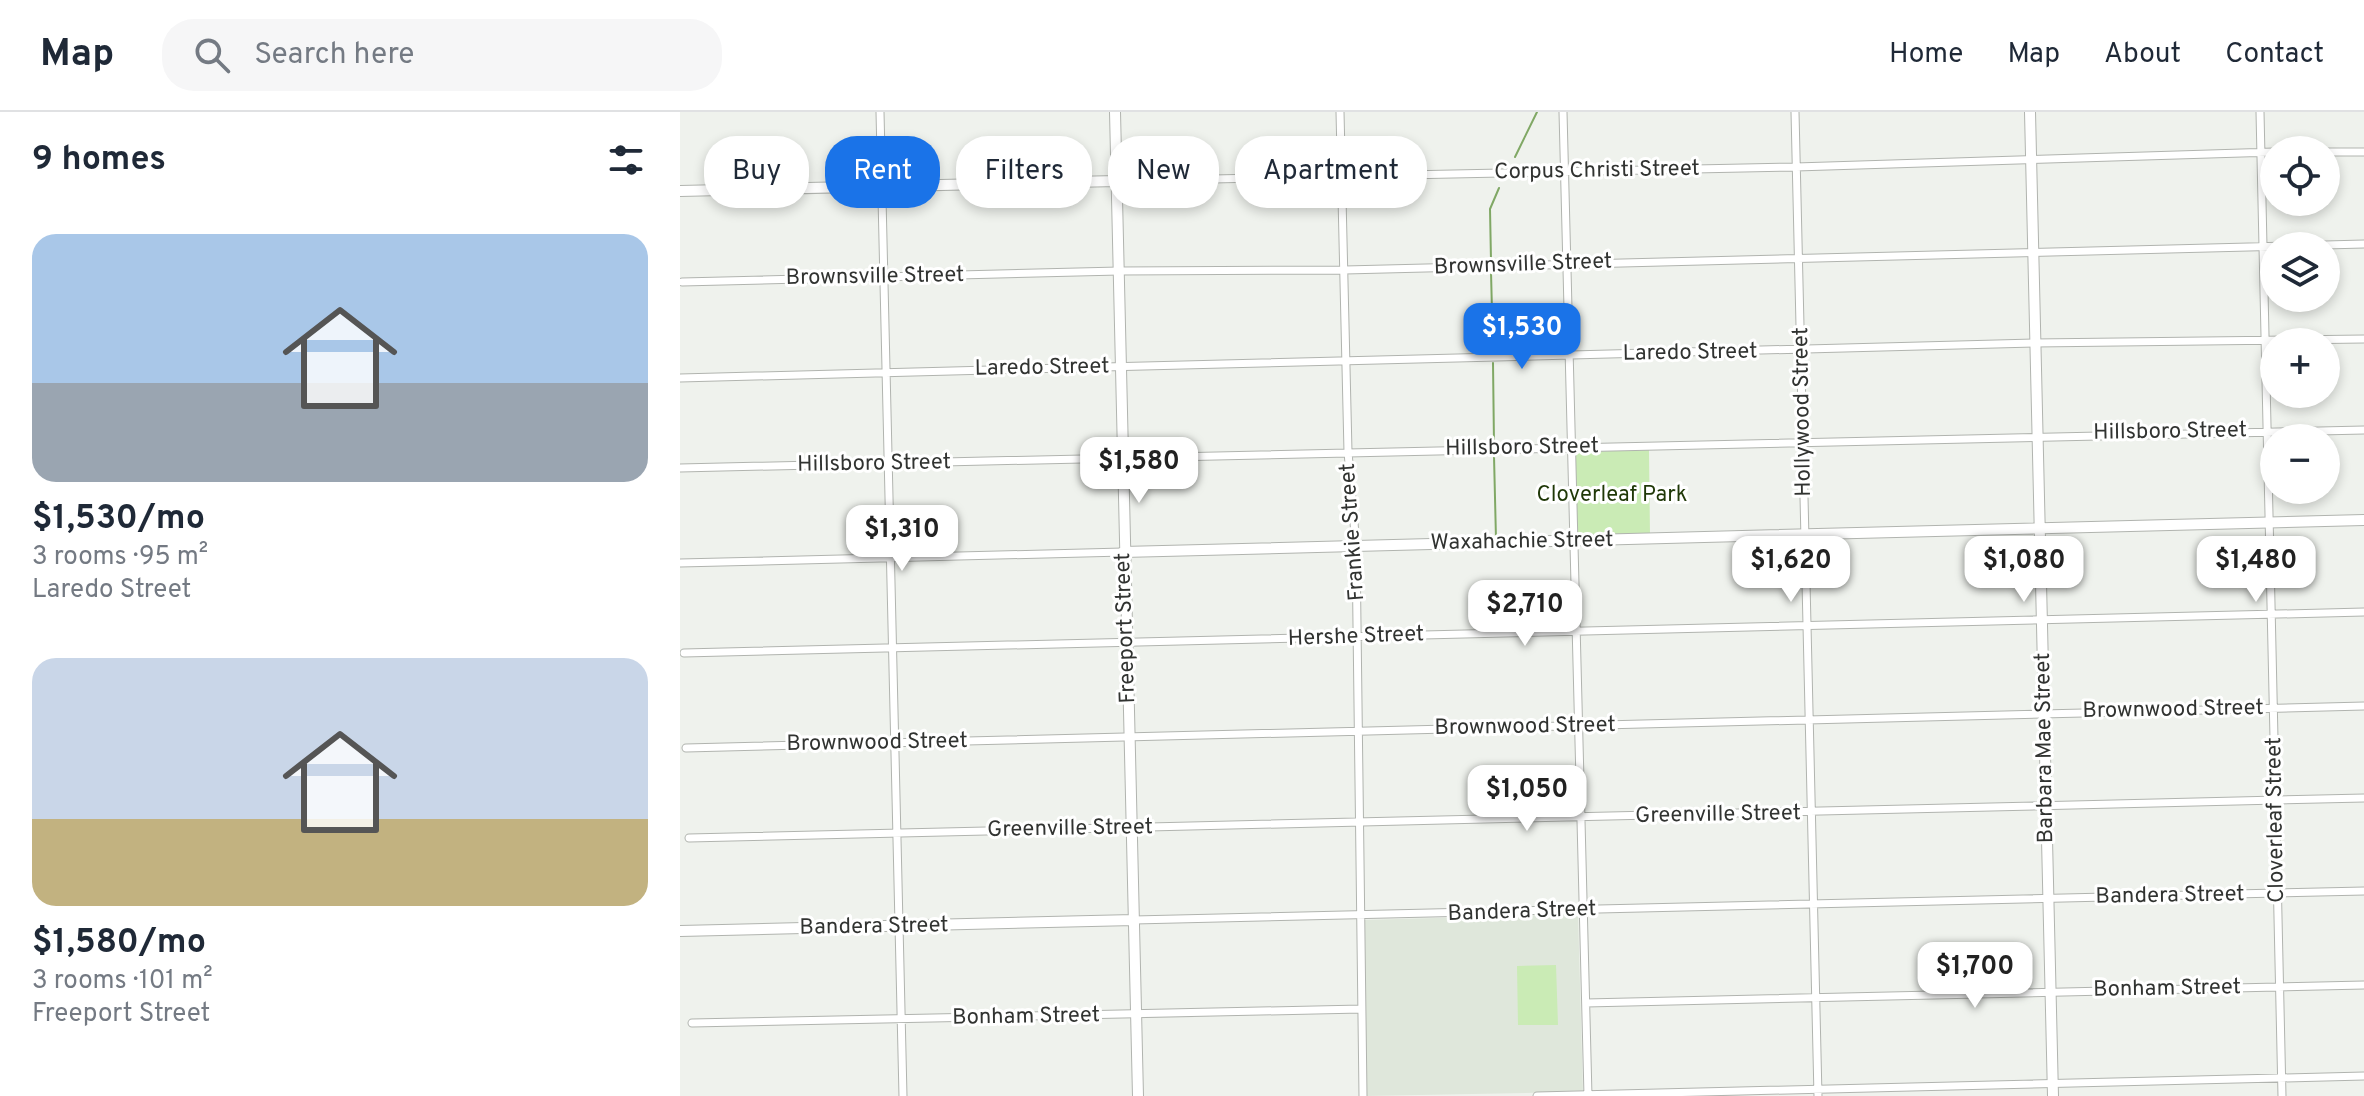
<!DOCTYPE html>
<html lang="en">
<head>
<meta charset="utf-8">
<style>
  :root { --surface:#fff; --page:#f6f6f7; --text:#1f2937; --muted:#747a83; --line:#e0e1e3; --accent:#1a73e8 }
  body { margin:0; font-family:Overpass,sans-serif; background:var(--page); color:var(--text); height:100vh; display:flex; flex-direction:column; font-size:30px; white-space:nowrap }
  * { box-sizing:border-box; margin:0 }
  p { font-size:26px; color:var(--muted) }
  .icon { flex:none; width:44px; height:44px; fill:none; stroke:currentColor; stroke-width:2; stroke-linecap:round; stroke-linejoin:round }
  .map { position:relative; flex:1; overflow:hidden }
  .sheet { display:flex; flex-direction:column; background:var(--surface); width:680px }
  .sheet>* { flex:none }
  .banner { position:absolute; left:24px; top:24px; width:760px; height:72px; display:flex; gap:16px }
  .controls { position:absolute; left:1580px; top:24px; display:grid; gap:16px }
  .controls a { display:grid; place-items:center; width:80px; height:80px; border-radius:50%; background:var(--surface); box-shadow:0 4px 12px #0003; font-size:40px }
  .price { position:absolute; translate:-50% -68px; padding:0 18px; border-radius:16px; background:#fff; color:#222; font-size:26px; line-height:52px; filter:drop-shadow(0 2px 4px #0008) }
  .price::after { content:''; position:absolute; left:50%; top:48px; width:24px; height:18px; margin-left:-12px; background:inherit; clip-path:polygon(0 0,100% 0,50% 100%) }
  .price.on { background:var(--accent); color:#fff }
  ul { padding:0; list-style:none }
  li { display:grid; align-content:center; gap:16px; height:424px; padding:0 32px }
  li span { display:grid; place-items:center; height:248px; border-radius:24px; color:#555 }
  li>.icon { margin-inline-start:auto }
  span .icon { width:144px; height:144px; fill:#fffc; stroke-width:1 }
  li b { font-size:34px }
  h2 { display:flex; justify-content:space-between; align-items:center; height:96px; padding:0 32px; font-size:34px }
  .pill { padding:0 28px; border-radius:32px; background:var(--surface); box-shadow:0 4px 12px #0003; font-size:28px; line-height:72px }
  .pill.on { background:var(--accent); color:#fff }
  header { display:flex; align-items:center; gap:48px; box-sizing:border-box; height:112px; padding:0 40px; background:var(--surface); border-bottom:2px solid var(--line) }
  header strong { font-size:38px }
  nav { display:flex; gap:44px; margin-inline-start:auto; font-size:28px }
  .search { width:560px; height:72px; background:var(--page); display:flex; align-items:center; gap:20px; box-sizing:border-box; padding:0 28px; border-radius:32px; color:var(--muted); font-size:30px }
  main { display:flex; flex:1; min-height:0 }
  .map>svg:first-child { display:block }
  .built { fill:#dfe7db }
  .green { fill:#caebb5 }
  .lines { fill:none; stroke-linecap:round; stroke-linejoin:round }
  .stream { stroke:#80a865; stroke-width:2 }
  .street-casing { stroke:#b1b4af; stroke-width:9 }
  .secondary-casing { stroke:#b1b4af; stroke-width:12 }
  .street { stroke:#fff; stroke-width:7 }
  .secondary { stroke:#fff; stroke-width:10 }
  .labels { text-anchor:middle; dominant-baseline:central; stroke-width:6; stroke-linejoin:round; paint-order:stroke }
  .street-label { font-size:22px; fill:#313331; stroke:#fff }
  .park-label { font-size:22px; fill:#1f3807; stroke:#fff }
</style>
</head>
<body>
<header>
<strong>Map</strong>
<div class="search"><svg class="icon" aria-label="search" viewBox="0 0 24 24"><circle cx="10" cy="10" r="6"/><path d="M15 15l6 6"/></svg>Search here</div>
<nav><a>Home</a><a>Map</a><a>About</a><a>Contact</a></nav>
</header>
<main>
<section class="sheet">
<h2>9 homes<svg class="icon" aria-label="filters" viewBox="0 0 24 24"><path d="M4 7h16M4 17h16"/><circle cx="9" cy="7" r="2"/><circle cx="15" cy="17" r="2"/></svg></h2>
<ul>
<li><span style="background:linear-gradient(#a9c7e8 60%,#9aa5b1 0)"><svg class="icon" aria-label="home" viewBox="0 0 24 24"><path d="M3 11l9-7 9 7M6 9v11h12V9"/></svg></span><div><b>$1,530/mo</b><p>3 rooms · 95 m²</p><p>Laredo Street</p></div></li>
<li><span style="background:linear-gradient(#c9d6e8 65%,#c2b280 0)"><svg class="icon" aria-label="home" viewBox="0 0 24 24"><path d="M3 11l9-7 9 7M6 9v11h12V9"/></svg></span><div><b>$1,580/mo</b><p>3 rooms · 101 m²</p><p>Freeport Street</p></div></li>
</ul>
</section>
<div class="map">
<svg width="1684" height="984" viewBox="0 0 1684 984">
  <rect width="100%" height="100%" fill="#eff2ed"/>
  <!-- built -->
  <path class="built" d="M898,802l5,178 -218,4 -3,-176z"/>
  <!-- green -->
  <path class="green" d="M969,338l1,85 -74,1 -2,-81 4,-3z
    M876,853l2,60h-40l-1,-59z"/>
  <g class="lines">
    <!-- stream -->
    <path class="stream" d="M835,45l22,-45
      M811,148l-1,-51 9,-21
      M811,160l2,79
      M813,251l1,81
      M814,344l2,83"/>
    <defs>
      <path id="street" d="M200,0l23,984
        M660,0l8,340 8,94 7,550
        M883,0l25,984
        M1115,0l23,984
        M1580,0l22,984
        M1646,40h38
        M437,69l679,-14 478,-15
        M2,170l437,-11 226,-1 1019,-26
        M0,266l1355,-35 329,-4
        M0,356l1684,-38
        M0,451l443,-11
        M4,541l1680,-41
        M6,636l1678,-42
        M9,726l1675,-40
        M454,808l1230,-29
        M906,891l778,-18
        M12,911l669,-14
        M857,984l827,-20"/>
      <path id="secondary" d="M435,0l23,984
        M1350,0l23,984
        M0,79l437,-10
        M443,440l1241,-32
        M0,819l454,-11"/>
    </defs>
    <!-- street casing -->
    <use href="#street" class="street-casing"/>
    <!-- secondary casing -->
    <use href="#secondary" class="secondary-casing"/>
    <!-- street -->
    <use href="#street" class="street"/>
    <!-- secondary -->
    <use href="#secondary" class="secondary"/>
  </g>
  <g class="labels">
    <!-- street labels -->
    <g class="street-label">
      <text transform="translate(917 59) rotate(-1)">Corpus Christi Street</text>
      <text transform="translate(843 153) rotate(-2)">Brownsville Street</text>
      <text transform="translate(195 165) rotate(-1)">Brownsville Street</text>
      <text transform="translate(1010 241) rotate(-1)">Laredo Street</text>
      <text transform="translate(362 256) rotate(-1)">Laredo Street</text>
      <text transform="translate(1123 300) rotate(-91)">Hollywood Street</text>
      <text transform="translate(1490 320) rotate(-1)">Hillsboro Street</text>
      <text transform="translate(842 336) rotate(-1)">Hillsboro Street</text>
      <text transform="translate(194 352) rotate(-1)">Hillsboro Street</text>
      <text transform="translate(673 420) rotate(-94)">Frankie Street</text>
      <text transform="translate(842 430) rotate(-1)">Waxahachie Street</text>
      <text transform="translate(446 516) rotate(-92)">Freeport Street</text>
      <text transform="translate(676 525) rotate(-2)">Hershe Street</text>
      <text transform="translate(1493 598) rotate(-1)">Brownwood Street</text>
      <text transform="translate(845 615) rotate(-1)">Brownwood Street</text>
      <text transform="translate(197 631) rotate(-1)">Brownwood Street</text>
      <text transform="translate(1365 636) rotate(-91)">Barbara Mae Street</text>
      <text transform="translate(1038 703) rotate(-1)">Greenville Street</text>
      <text transform="translate(1596 708) rotate(-91)">Cloverleaf Street</text>
      <text transform="translate(390 717) rotate(-1)">Greenville Street</text>
      <text transform="translate(1490 784) rotate(-1)">Bandera Street</text>
      <text transform="translate(842 800) rotate(-2)">Bandera Street</text>
      <text transform="translate(194 815) rotate(-1)">Bandera Street</text>
      <text transform="translate(1487 877) rotate(-1)">Bonham Street</text>
      <text transform="translate(346 905) rotate(-1)">Bonham Street</text>
    </g>
    <!-- park labels -->
    <g class="park-label">
      <text x="932" y="383">Cloverleaf Park</text>
    </g>
  </g>
</svg>
<div class="controls">
<a><svg class="icon" aria-label="locate" viewBox="0 0 24 24"><circle cx="12" cy="12" r="6"/><path d="M12 2v4M12 18v4M2 12h4M18 12h4"/></svg></a>
<a><svg class="icon" aria-label="layers" viewBox="0 0 24 24"><path d="M12 4l9 5-9 5-9-5zM3 14l9 5 9-5"/></svg></a>
<a>+</a>
<a>−</a>
</div>
<b class="price on" style="left:842px;top:259px">$1,530</b>
<b class="price" style="left:459px;top:393px">$1,580</b>
<b class="price" style="left:222px;top:461px">$1,310</b>
<b class="price" style="left:1111px;top:492px">$1,620</b>
<b class="price" style="left:1344px;top:492px">$1,080</b>
<b class="price" style="left:1576px;top:492px">$1,480</b>
<b class="price" style="left:845px;top:536px">$2,710</b>
<b class="price" style="left:847px;top:721px">$1,050</b>
<b class="price" style="left:1295px;top:898px">$1,700</b>
<div class="banner">
<a class="pill">Buy</a>
<a class="pill on">Rent</a>
<a class="pill">Filters</a>
<a class="pill">New</a>
<a class="pill">Apartment</a>
</div>
</div>
</main>
</body>
</html>
